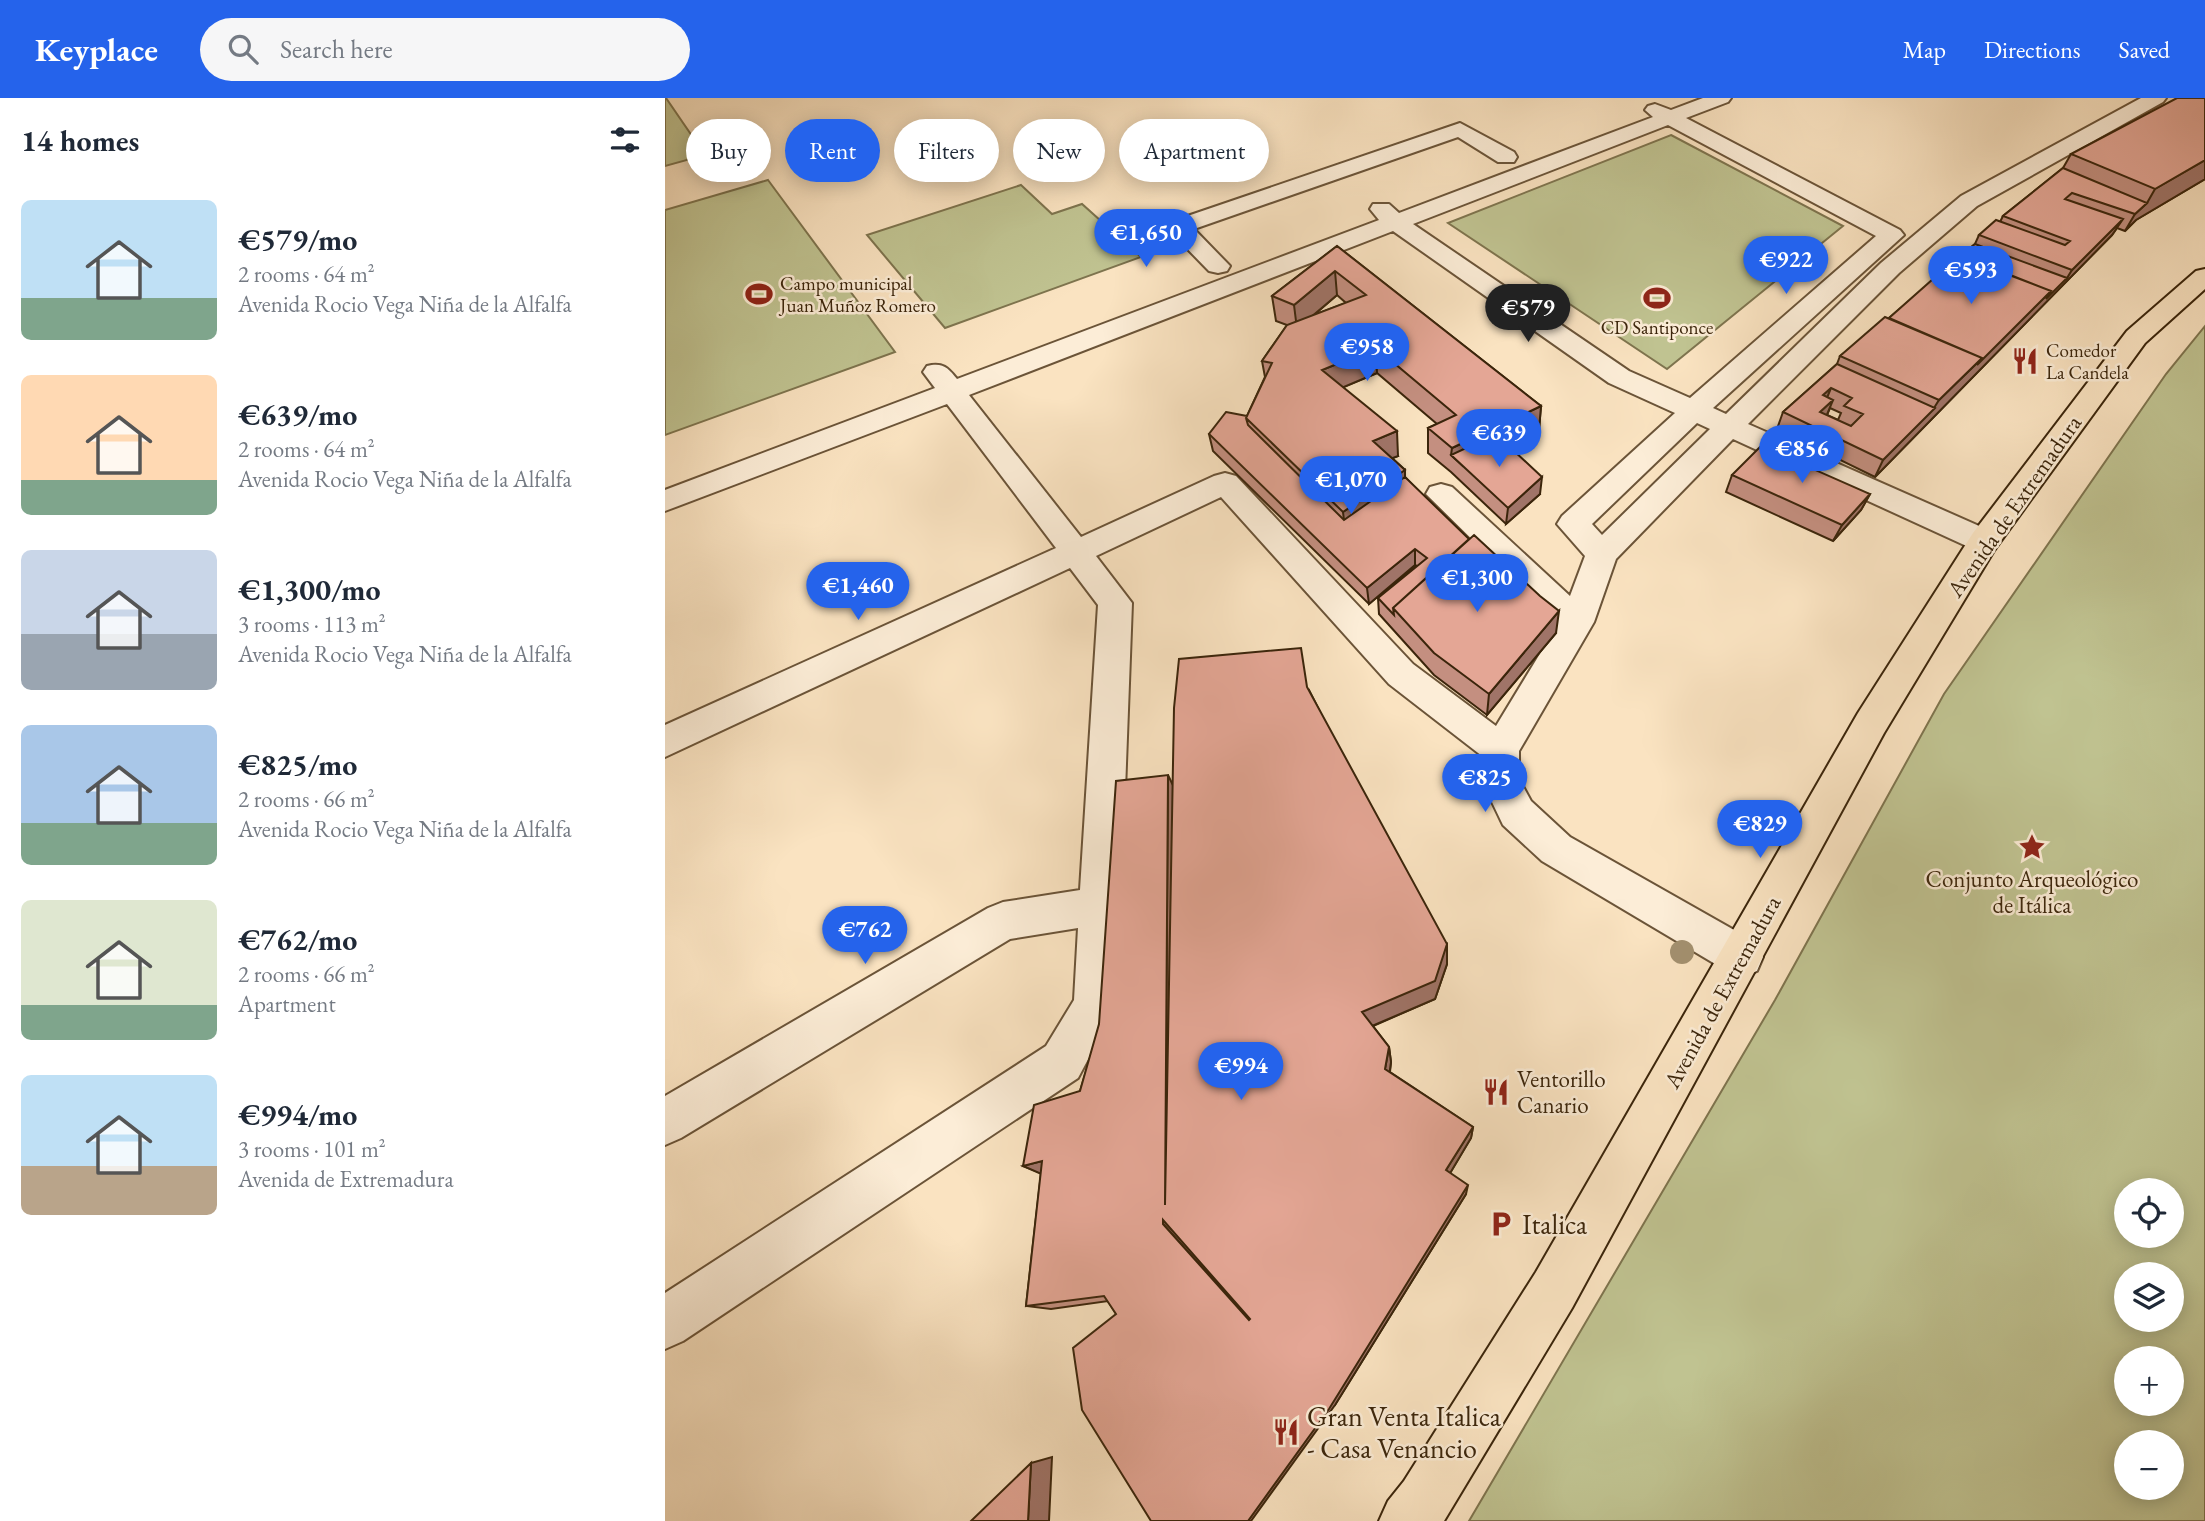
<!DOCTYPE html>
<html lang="en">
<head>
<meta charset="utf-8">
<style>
  :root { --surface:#fff; --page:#f6f6f7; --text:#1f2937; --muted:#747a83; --accent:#2563eb }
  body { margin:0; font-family:"EB Garamond",serif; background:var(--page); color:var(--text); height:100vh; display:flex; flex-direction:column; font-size:26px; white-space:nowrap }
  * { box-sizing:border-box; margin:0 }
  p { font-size:23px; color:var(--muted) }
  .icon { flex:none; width:38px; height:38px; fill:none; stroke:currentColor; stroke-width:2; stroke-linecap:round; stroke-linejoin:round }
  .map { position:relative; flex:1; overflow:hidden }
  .panel { display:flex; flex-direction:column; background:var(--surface); width:665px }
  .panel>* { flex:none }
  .banner { position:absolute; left:21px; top:21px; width:665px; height:63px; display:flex; gap:14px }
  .controls { position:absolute; left:1449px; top:1080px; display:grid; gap:14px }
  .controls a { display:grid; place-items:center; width:70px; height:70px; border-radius:50%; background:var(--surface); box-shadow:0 4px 18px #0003; font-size:35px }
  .price { position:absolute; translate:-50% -60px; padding:0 16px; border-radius:24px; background:var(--accent); color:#fff; font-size:23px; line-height:46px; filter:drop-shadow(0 2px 4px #0008) }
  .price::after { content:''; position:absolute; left:50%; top:42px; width:21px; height:16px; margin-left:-10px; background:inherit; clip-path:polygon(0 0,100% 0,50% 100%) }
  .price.active { background:#222; color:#fff }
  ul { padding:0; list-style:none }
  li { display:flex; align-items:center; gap:21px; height:175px; padding:0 21px }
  li span { display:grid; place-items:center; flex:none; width:196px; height:140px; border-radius:10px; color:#555 }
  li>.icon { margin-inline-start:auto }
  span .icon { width:84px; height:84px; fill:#fffc; stroke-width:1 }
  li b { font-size:30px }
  h2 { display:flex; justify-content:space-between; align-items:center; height:84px; padding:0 21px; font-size:30px }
  .chip { padding:0 24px; border-radius:32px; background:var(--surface); box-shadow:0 4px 18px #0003; font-size:24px; line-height:63px }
  .chip.active { background:var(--accent); color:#fff }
  header { display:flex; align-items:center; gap:42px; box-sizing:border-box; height:98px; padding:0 35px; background:var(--accent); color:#fff }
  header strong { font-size:33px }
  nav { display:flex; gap:38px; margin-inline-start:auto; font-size:24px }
  .search { width:490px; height:63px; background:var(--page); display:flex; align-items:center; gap:18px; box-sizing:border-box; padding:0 24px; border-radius:38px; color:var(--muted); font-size:26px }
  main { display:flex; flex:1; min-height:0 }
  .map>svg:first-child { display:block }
  .green { fill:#c0c391; stroke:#7e744e; stroke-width:2; fill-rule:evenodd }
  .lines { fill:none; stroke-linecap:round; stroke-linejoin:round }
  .minor-casing { stroke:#6b5438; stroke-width:4 }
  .major-casing { stroke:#3b250b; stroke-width:4 }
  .minor { fill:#fcedd7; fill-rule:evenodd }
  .major { fill:#fae3c1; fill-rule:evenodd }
  .tree { fill:#a3906f }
  .wall { fill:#c48f80; stroke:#3b250b; stroke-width:2; fill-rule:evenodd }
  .shaded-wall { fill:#a07468; stroke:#3b250b; stroke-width:2 }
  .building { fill:#e4a695; stroke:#3b250b; stroke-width:2; fill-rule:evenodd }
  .labels { text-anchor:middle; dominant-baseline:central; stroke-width:5; stroke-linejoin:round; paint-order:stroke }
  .far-poi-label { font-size:19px; fill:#3b250b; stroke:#fcedd7; text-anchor:start }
  .street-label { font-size:23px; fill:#3b250b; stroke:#fcedd7 }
  .poi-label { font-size:23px; fill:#3b250b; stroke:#fcedd7 }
  .near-poi-label { font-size:28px; fill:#3b250b; stroke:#fcedd7; text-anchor:start }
</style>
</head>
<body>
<header>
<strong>Keyplace</strong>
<div class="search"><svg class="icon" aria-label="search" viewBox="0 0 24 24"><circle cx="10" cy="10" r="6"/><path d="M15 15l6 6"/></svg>Search here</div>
<nav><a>Map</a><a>Directions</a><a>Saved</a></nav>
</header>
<main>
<section class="panel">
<h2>14 homes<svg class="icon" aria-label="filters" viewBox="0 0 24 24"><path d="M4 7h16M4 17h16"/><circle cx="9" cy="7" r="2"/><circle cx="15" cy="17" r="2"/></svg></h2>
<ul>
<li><span style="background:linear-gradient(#bfe0f5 70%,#7fa58c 0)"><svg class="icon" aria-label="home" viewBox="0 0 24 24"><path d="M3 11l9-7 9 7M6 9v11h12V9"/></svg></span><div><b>€579/mo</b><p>2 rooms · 64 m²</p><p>Avenida Rocio Vega Niña de la Alfalfa</p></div></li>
<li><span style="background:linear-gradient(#ffd9b3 75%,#7fa58c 0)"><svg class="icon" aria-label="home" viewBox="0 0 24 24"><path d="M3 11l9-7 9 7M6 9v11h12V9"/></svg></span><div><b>€639/mo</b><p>2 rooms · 64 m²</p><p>Avenida Rocio Vega Niña de la Alfalfa</p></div></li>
<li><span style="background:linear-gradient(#c9d6e8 60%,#9aa5b1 0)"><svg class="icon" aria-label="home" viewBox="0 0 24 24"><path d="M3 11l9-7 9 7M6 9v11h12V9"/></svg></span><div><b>€1,300/mo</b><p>3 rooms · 113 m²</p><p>Avenida Rocio Vega Niña de la Alfalfa</p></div></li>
<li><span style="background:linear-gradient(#a9c7e8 70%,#7fa58c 0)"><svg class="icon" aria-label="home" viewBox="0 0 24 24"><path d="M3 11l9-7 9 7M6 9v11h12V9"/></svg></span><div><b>€825/mo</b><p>2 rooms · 66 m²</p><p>Avenida Rocio Vega Niña de la Alfalfa</p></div></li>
<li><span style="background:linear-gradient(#dfe7d0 75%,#7fa58c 0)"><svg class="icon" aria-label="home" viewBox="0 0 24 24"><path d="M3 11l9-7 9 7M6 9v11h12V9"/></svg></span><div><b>€762/mo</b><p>2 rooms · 66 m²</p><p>Apartment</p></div></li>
<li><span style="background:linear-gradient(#bfe0f5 65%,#b9a48a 0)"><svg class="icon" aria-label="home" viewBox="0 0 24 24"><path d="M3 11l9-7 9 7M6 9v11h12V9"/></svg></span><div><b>€994/mo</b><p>3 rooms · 101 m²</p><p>Avenida de Extremadura</p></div></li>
</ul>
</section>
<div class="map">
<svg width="1540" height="1423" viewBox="0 0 1540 1423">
  <rect width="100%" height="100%" fill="#fae3c1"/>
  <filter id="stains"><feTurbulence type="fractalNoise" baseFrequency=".00286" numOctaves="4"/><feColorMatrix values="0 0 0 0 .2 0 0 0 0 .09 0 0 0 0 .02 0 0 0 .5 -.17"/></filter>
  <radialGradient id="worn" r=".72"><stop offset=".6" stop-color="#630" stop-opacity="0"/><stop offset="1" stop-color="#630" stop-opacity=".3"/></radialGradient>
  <!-- green -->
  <path class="green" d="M0,0h1l39,57 -40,11z
    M1006,37l172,91 -176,143 -219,-146z
    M103,82l127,172 -230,83v-225z
    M356,87l31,29 30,-10 59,53 -196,71 -78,-93z
    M1540,228v1195h-736l306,-521 169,-306 222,-320zM1461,1092h46v46h-46zM1461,1176h46v46h-46zM1507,1260v46h-46v-46zM1507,1344v46h-46v-46z"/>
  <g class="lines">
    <defs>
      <path id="minor" d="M1038,0h28l-3,4 -42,16 214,112 4,5 -191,173 13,6 155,-151 80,-67 180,-98h25l-3,4 -186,104 -78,67 -151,151 247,109 5,8 -5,8 -11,3 -11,-3 -240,-110 -117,120 -22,63 -75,129v28l12,22 39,36 187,106 6,14 -6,14 -15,6 -15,-6 -185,-110 -39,-36 -22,-46 1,-23 -93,-72 -168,-187 -125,59 36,47 -15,402 -39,73 -395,263 -18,8v-56l381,-247 28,-46 4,-72 -68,11 -329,199 -16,7v-49l323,-188 15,-6 77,-12 18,-285 -28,-37 -405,189v-32l391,-177 -109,-144 -282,107v-21l270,-102 -12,-16 4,-6c16,-4 21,2 30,13l422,-159 -9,-11 3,-5h16l10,9 254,-96 -8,-7 3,-4 7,-2 16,6zM1003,27l208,111 -186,162 -61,-27 -216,-147zM728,133l216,152 66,30 -113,103 -5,8 28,32 -15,40 -118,-109 -11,-3 -11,3 -4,7 132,130 -62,102 -83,-62 -177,-188 -11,-3 -11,3 -133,61 -112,-142zM1032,325l13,6 -108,106 -10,-11z
        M795,25l54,29 3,5 -3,5h-16l-40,-25 -264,92 36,37 -3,5 -9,2 -9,-2 -43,-44 4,-5z"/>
      <path id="major" d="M1540,171v20l-60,54 -150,206 -111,184 -312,575 -128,213h-65l9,-20 16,-20 132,-209 322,-559 115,-180 154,-202 69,-60z"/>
    </defs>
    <!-- minor casing -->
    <use href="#minor" class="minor-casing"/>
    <!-- major casing -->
    <use href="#major" class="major-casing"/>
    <!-- minor -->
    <use href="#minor" class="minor"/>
    <!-- major -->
    <use href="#major" class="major"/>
  </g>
  <!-- trees -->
  <circle class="tree" cx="1017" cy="854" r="12"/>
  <!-- wall -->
  <path class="wall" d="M1406,56l134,25 -69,41 -11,11 -8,-3 -5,7 -237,242 -98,-48 6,-17 54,-48 3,-8 49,-38 73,-62 1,-2 12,-10 4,-9 21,-13 3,-6 60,-48zM1165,310l11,5 -3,7 -11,-5z
    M672,148l204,160 -2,24 -32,15 33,49 -34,30 -55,-52 -23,-19v-25l9,-4 -60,-51 -34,14 55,69 -6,2 13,12v7l151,156 -69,82 -53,-40 -55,-61 -1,-16 39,-32 -2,-1 -46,39 -156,-153 -4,-17 38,-18 18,-39 -3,-16 25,-36 -11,-4 -4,-25zM672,197l9,8 -32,12z
    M1067,377l138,19 -9,16 -28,31 -107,-49z
    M644,592l138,274 -12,35 -62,27 16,21 2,15 -1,10 83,55 -2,11 -21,35 16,21 -131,211 -219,-91 -8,-13 -57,8 -25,-3 15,-133 -18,-7 57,-75 92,-306z"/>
  <!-- shaded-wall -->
  <path class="shaded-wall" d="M1540,62v19l-69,41 -11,11 10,-17 12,-11 8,-14z
    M1458,121l-11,16 -237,242 8,-17 51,-52 5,-8 112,-109 16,-13 5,-8z
    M670,173l2,24 -40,34 -3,-24z
    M711,250l1,25 -52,22 -3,-25z
    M1166,290l-7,17 -1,-10z
    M1168,302l-7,17 -13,12 7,-17z
    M876,308l-2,24 -76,36 -12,-11 1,-7z
    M732,333l1,25 -23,9 -2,-24z
    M740,372v24l-59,42 -3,-24z
    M877,379l-2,17 -34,30 2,-16z
    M1205,396l-9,16 -28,31 9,-16z
    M750,451v16l-46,39 -2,-16z
    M894,513l-3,22 -69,82 2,-21z
    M503,677l12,25 -15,405z
    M782,846v20l-12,35 -70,30 -3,-17z
    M724,949l2,15 -3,22 -3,-15z
    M808,1029l-2,11 -25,42v-10z
    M377,1063l4,15 -23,-10z
    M803,1087l-2,9 -131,211 -84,116h-3z
    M498,1122l97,101 -11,-1 -86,-96z
    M387,1359l-3,64h-21l3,-58z"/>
  <!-- building -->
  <path class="building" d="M1512,0h28v62l-50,29 -84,-35z
    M1398,70l84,35 -12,11 -63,-21 -7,6 58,20 -51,51 -93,-35 17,-15 69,25 5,-4 -67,-25z
    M1310,146l92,34 -21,21 5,-8 -56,-22 3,-2 -35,-13z
    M672,148l204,160 -89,42 -24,-20 28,-13 -80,-67 -54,22 75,61 -24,10 32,29 -62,42 -97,-94 26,-55 -10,-2 25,-36 79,-30 -31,-24 -41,34 -22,-9z
    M1294,158l92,35 -74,74 5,-7 -93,-40z
    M1220,219l97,41 -43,42 -99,-44z
    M1172,266l98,44 -52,52 -100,-48zM1166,290l21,10 -8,8 19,8 -12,12 -31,-14 13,-12 -10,-5z
    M561,314l21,4 -1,2 2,7 96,95 61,-43 64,62 -76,69 1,7 -16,-17 49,-40 -12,-9 -48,39 -158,-154z
    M831,336l46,43 -34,31 -57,-53z
    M1096,348l109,48 -28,31 -110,-50z
    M809,437l66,61 19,15 -70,83 -55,-41 -41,-45z
    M636,550l6,39 140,257 -12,37 -73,31 27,35 -4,22 88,58 -27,43 22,15 -139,224 -81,112h-97l-69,-111 -9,-62 43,-34 -12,-18 -78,10 16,-145 -19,5 11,-61 46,-14 19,-67 17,-243 52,-6 -3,430 9,-497 5,-49zM498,1122l87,99 -1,1 -86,-96z
    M366,1365l-3,58h-57z"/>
  <!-- icons -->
  <defs>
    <symbol id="stadium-bare" viewBox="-9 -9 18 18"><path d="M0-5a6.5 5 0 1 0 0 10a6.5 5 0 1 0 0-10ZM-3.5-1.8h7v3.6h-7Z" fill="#8f2418" stroke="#fcedd7" stroke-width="2.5" paint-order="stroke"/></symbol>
    <symbol id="restaurant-bare" viewBox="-9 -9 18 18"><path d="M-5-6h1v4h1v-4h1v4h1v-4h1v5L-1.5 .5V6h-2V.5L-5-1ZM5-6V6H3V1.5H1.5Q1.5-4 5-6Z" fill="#8f2418" stroke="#fcedd7" stroke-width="2.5" paint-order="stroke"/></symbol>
    <symbol id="sight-bare" viewBox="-9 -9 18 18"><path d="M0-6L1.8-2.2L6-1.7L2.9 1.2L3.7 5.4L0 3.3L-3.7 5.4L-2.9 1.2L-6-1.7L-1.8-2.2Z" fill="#8f2418" stroke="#fcedd7" stroke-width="2.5" paint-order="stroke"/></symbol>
    <symbol id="parking-bare" viewBox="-9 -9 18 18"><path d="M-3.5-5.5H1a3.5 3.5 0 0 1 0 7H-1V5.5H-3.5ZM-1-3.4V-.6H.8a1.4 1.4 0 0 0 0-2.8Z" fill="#8f2418" stroke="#fcedd7" stroke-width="2.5" paint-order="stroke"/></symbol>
  </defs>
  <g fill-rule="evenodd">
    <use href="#stadium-bare" x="75" y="177" width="38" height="38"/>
    <use href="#stadium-bare" x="973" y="181" width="38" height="38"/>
    <use href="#restaurant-bare" x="1341" y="244" width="38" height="38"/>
    <use href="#sight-bare" x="1348" y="730" width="38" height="38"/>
    <use href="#restaurant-bare" x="812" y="975" width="38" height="38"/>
    <use href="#parking-bare" x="817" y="1107" width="38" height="38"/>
    <use href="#restaurant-bare" x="602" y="1315" width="38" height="38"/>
  </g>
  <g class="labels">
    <!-- far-poi labels -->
    <g class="far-poi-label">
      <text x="115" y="185">Campo municipal<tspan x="115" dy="22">Juan Muñoz Romero</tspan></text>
      <text x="992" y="229" text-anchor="middle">CD Santiponce</text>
      <text x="1381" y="252">Comedor<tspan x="1381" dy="22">La Candela</tspan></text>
    </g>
    <!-- street labels -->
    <g class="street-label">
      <text transform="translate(1349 408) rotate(-55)">Avenida de Extremadura</text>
      <text transform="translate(1057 894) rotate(-61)">Avenida de Extremadura</text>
    </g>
    <!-- poi labels -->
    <g class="poi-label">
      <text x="1367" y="781">Conjunto Arqueológico<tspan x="1367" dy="26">de Itálica</tspan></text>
      <text x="852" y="981" text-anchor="start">Ventorillo<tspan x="852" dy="26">Canario</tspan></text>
    </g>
    <!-- near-poi labels -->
    <g class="near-poi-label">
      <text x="857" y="1126">Italica</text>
      <text x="642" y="1318">Gran Venta Italica<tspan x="642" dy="32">- Casa Venancio</tspan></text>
    </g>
  </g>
  <rect width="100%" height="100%" filter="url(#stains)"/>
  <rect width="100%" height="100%" fill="url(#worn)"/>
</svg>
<div class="controls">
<a><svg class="icon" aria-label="locate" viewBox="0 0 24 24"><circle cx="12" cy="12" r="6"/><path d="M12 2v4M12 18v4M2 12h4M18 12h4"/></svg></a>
<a><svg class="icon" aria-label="layers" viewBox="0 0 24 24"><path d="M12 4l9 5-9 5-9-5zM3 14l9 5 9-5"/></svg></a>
<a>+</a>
<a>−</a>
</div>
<b class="price" style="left:481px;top:171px">€1,650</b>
<b class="price" style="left:1121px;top:198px">€922</b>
<b class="price" style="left:1306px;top:208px">€593</b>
<b class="price active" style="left:863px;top:246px">€579</b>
<b class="price" style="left:702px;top:285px">€958</b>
<b class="price" style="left:834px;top:371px">€639</b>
<b class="price" style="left:1137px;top:387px">€856</b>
<b class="price" style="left:686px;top:418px">€1,070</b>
<b class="price" style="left:812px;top:516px">€1,300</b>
<b class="price" style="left:193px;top:524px">€1,460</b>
<b class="price" style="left:820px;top:716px">€825</b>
<b class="price" style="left:1095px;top:762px">€829</b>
<b class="price" style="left:200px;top:868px">€762</b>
<b class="price" style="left:576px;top:1004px">€994</b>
<div class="banner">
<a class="chip">Buy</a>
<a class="chip active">Rent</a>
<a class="chip">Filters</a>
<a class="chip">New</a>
<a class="chip">Apartment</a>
</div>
</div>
</main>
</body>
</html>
